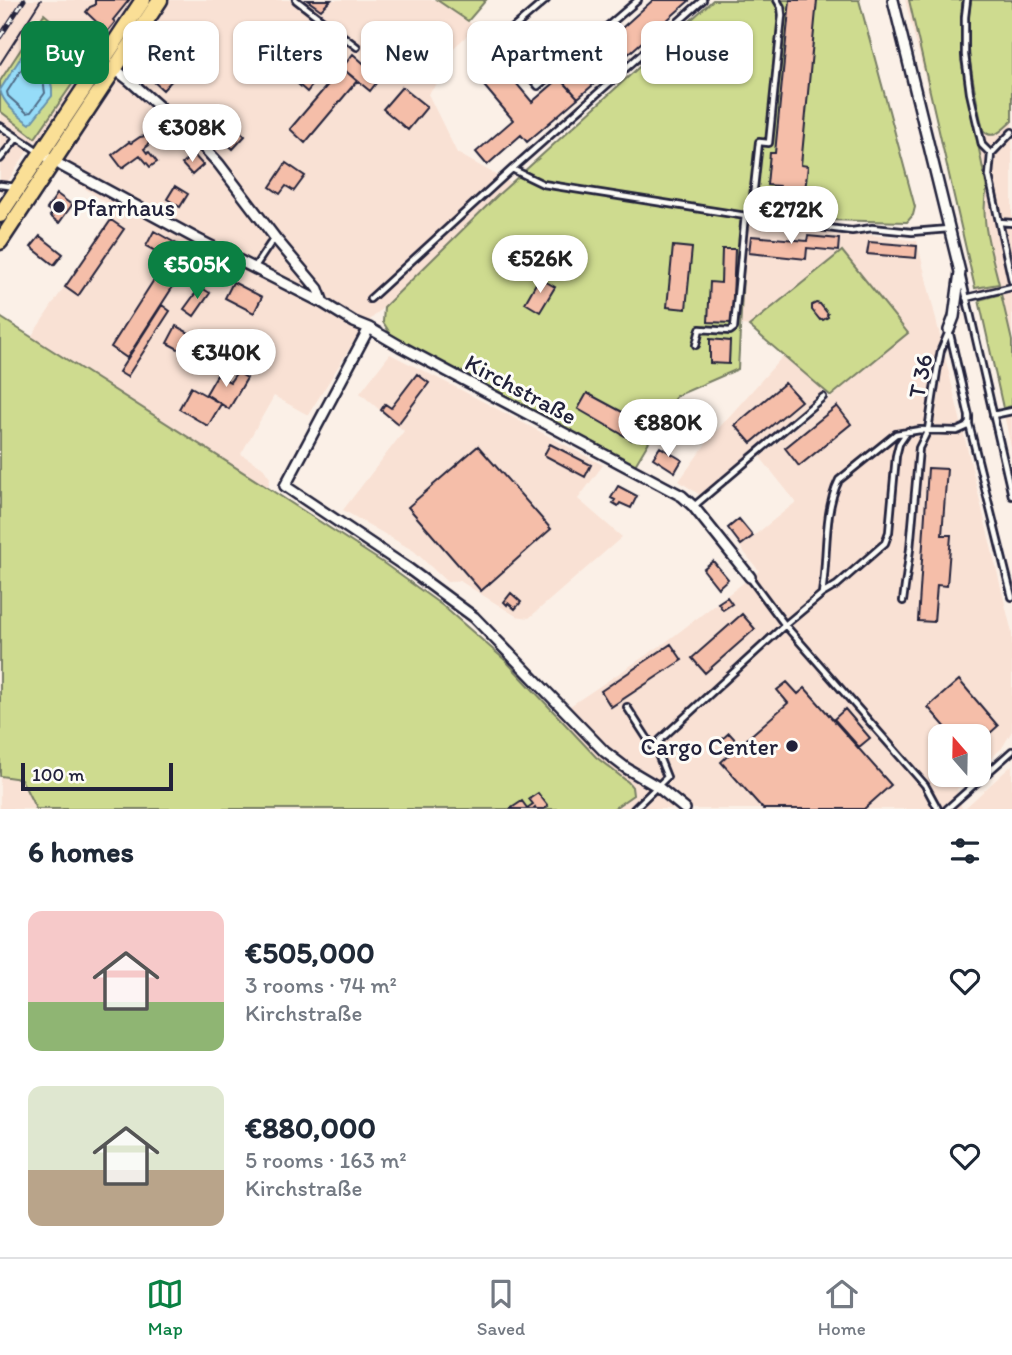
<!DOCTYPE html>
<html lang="en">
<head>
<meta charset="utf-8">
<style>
  :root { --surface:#fff; --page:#f2f2f3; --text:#1f2937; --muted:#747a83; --line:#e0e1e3; --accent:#0b8043 }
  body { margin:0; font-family:Itim,sans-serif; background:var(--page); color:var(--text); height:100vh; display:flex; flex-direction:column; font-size:26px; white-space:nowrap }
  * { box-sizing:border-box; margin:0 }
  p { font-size:23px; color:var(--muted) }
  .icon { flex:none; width:38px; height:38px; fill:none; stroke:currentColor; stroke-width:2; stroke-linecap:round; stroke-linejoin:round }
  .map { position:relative; height:809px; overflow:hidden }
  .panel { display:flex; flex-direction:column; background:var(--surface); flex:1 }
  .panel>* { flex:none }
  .banner { position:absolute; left:21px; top:21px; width:971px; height:63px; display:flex; gap:14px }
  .needle { width:46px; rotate:340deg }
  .tools { position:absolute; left:928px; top:724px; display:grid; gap:14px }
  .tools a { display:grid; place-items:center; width:63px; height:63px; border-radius:14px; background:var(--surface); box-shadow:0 2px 5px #0004; font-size:35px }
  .scale { position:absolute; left:21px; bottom:18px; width:152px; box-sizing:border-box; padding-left:7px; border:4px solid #22223b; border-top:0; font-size:19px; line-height:24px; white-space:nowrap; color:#22223b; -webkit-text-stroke:5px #fdfcf7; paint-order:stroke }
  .price { position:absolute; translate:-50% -60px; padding:0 16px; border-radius:24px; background:#fff; color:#222; font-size:23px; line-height:46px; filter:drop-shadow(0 2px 4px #0008) }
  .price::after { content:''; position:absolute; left:50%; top:42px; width:21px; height:16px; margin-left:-10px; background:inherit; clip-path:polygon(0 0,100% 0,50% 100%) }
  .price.current { background:var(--accent); color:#fff }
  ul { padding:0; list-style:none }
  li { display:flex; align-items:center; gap:21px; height:175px; padding:0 28px }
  li span { display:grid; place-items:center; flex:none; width:196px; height:140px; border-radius:14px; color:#555 }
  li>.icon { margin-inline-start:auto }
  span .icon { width:84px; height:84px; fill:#fffc; stroke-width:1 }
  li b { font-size:30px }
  h2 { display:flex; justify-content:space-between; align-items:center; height:84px; padding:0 28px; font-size:30px }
  .pill { padding:0 24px; border-radius:14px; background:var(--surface); box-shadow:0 2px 5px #0004; font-size:24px; line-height:63px }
  .pill.current { background:var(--accent); color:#fff }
  .menu { display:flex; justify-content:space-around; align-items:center; height:98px; border-top:2px solid var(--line); background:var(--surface); font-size:19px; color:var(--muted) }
  .menu a { display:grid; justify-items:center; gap:4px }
  .menu .current { color:var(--accent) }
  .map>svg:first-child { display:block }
  .built { fill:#f9e1d4 }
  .green { fill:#cedb8f; stroke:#787e65; stroke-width:2 }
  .water { fill:#96dcf8; stroke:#6892ac; stroke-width:2 }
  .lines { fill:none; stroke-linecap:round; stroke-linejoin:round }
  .shore { stroke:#506c87; stroke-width:2 }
  .building { fill:#f5bea9; stroke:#22223b; stroke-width:2 }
  .lane-casing { stroke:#22223b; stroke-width:10 }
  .street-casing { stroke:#22223b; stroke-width:14 }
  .primary-casing { stroke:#22223b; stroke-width:19 }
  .lane { stroke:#fdfcf7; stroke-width:4.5 }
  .street { stroke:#fdfcf7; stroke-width:9 }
  .primary { stroke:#fadf96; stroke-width:14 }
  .tram { stroke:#22223b; stroke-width:2 }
  .rail-casing { stroke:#22223b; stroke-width:5 }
  .rail { stroke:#fdfcf7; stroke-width:2.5; stroke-dasharray:8; stroke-linecap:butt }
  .poi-dot { fill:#22223b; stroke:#fdfcf7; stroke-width:2.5 }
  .labels { text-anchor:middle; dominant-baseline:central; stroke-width:6; stroke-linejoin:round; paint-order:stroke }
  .poi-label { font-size:24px; fill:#22223b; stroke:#fdfcf7; text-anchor:start }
  .street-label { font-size:24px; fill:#22223b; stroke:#fdfcf7 }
</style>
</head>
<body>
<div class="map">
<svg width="1012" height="809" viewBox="0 0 1012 809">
  <rect width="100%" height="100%" fill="#fbf0e7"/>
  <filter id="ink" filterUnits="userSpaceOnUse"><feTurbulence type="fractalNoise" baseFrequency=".0143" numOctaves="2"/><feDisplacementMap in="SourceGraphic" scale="14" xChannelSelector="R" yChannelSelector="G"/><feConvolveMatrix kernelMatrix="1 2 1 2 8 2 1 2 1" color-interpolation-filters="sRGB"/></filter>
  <g filter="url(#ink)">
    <!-- built -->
    <path class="built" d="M0,0h437l39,27 -32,30 8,11 -24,26 29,59 54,30 -148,144 -55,88 -34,-19 -33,58 22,14 7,10 -2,10 -237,-151 85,-128 -73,-48 -8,-22 -35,55v-83l35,27 26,-73 -17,-51 -44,67z
      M905,0h107v451l-56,-252z
      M746,218l171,23 95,392v98l-10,17 -24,22v-33h-38v38h32l-15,14 5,20h-349l19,-14 -4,-13 -32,-25 -41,-41 111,-74 93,-71 -19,-24 56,-45 -36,-45 148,-124 -168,-8z
      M390,354l73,37 140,74 -25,34 44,38 -93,81 -13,-2 -56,-35 -13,1 -33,-31 -71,-41 61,-79 -44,-38z
      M783,356l41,34 -124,105 -21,-14 31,-43z
      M1012,765v44h-48z
      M0,776l21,3 15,30h-36z"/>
    <!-- green -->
    <path class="green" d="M437,0h49l-18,21z
      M713,0h146l56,207 -2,8 -6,7 -161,-4 -8,151 -62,27 -42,71 -241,-129 -10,-16 1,-15 115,-113z
      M909,0h53l-1,60 26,129c-8,30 5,65 12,95l-24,4z
      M971,0h41v121c-9,8 -19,21 -29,9 -9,-41 -20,-89 -12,-130z
      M44,14l30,26 -13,25 14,15 -40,58 -35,-27v-30z
      M842,251l66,82 -77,63 -82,-70z
      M1001,294l11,47v65l-9,2 -24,-108z
      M0,317l268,171 114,74 61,44 62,54 91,97 32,25 4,5 1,8 -20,14h-577l-15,-30 -21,-3z"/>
    <!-- water -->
    <path class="water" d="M46,26l14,6 8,9 -3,5 -14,13 3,6v5l-5,2 3,16v8l-22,28c-12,-8 -26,-19 -30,-34l30,-47 4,-1z"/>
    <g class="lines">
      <!-- shore -->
      <path class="shore" d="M50,35l6,3 2,4 -14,15 1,8 -3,8 3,20 -14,19 -4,1 -19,-17 -1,-4 27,-42c6,-4 9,-13 16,-15z"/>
    </g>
    <!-- building -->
    <path class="building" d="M95,0h34l-16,20 2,2 -8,10 -21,-20 4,-5 5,-2z
      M307,0h24l-10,10z
      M653,0h37l-112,98 -15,-17z
      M790,0h27l-16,165 7,1 -3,24 -13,-1v2l-13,-1v-4l-12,-1 3,-32h5z
      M181,36l12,10 -16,19 -11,-8z
      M286,45l35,29 -14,18 -35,-31z
      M353,54l27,24 -10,13 -28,-23z
      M151,56l11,10 2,-2 5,1 -3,4 9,8 -12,13 -23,-21z
      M506,59l12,13 -7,5 21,25 28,-24 18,20 -51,44 -6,-7 -34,30 -11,-13 37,-32 -33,-39z
      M342,68l15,13 -52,62 -15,-14z
      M402,87l25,20 -19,23 -25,-21z
      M222,115l23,21 -12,13 -23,-21z
      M146,136l2,2 1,4 -2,3 1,1 -4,3 3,4 2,-1 8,10 -7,5 -10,-12 -18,13 -10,-13 17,-13 2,1 9,-6z
      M193,154l10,11 -11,10 -10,-11z
      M286,163l19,13 -11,15 -8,-5 -6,8 -10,-7z
      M175,186l13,8 -8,13 -13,-8z
      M57,194l15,11 -13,18 -9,-7 3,-3 -6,-4z
      M111,220l13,9 -46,67 -13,-9z
      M154,231l23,13 -9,14 -22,-12z
      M40,236l23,18 -9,11 -23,-18z
      M751,236l56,5 1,-5 31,3 -1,12 -31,-3 -1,11 -57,-6z
      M869,242l48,4 -1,12 -49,-4z
      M673,246l19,2 -6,61 -19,-2z
      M722,249h13l-3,74 -24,-1 2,-40 11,1z
      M164,264l17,10 -54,84 -16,-11z
      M539,278l16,9 -15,25 -15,-9z
      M233,282l29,15 -8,16 -29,-15z
      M200,287l10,6 -16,23 -10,-7z
      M816,303l4,1 8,10 -1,1 1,2 -5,3 -1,-1 -2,1 -8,-10v-5z
      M162,305l8,6 -43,66 -8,-5z
      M176,326l37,20 2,-4 8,5 -11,20 -45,-24z
      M710,339l20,2 -1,23 -19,-1z
      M237,372l10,6 -18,31 -23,-15 11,-19 13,7z
      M417,374l12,9 -31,41 -17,-14 4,-6 6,4z
      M785,383l16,18 -50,42 -16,-18z
      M191,387l30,17 -13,22 -29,-17z
      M587,393l54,29 -9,18 -54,-31z
      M837,406l14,18 -52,42 -14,-18z
      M550,444l41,21 -6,12 -41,-22z
      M478,446l73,83 -70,62 -73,-84z
      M660,447l22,13 -7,12 -22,-14z
      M928,468l19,1 -5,66h9l-4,51 -10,-1 -3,37 -16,-1z
      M618,486l19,10 -6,12 -11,-5 -2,3 -5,-3 2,-3 -4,-2z
      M739,519l14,17 -12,9 -13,-17z
      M713,561l15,18 -10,9 -15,-19z
      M511,593l10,9 -6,7 -7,-6 -1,2 -3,-3z
      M727,597l5,7 -9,6 -5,-7z
      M742,614l13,15 -50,44 -13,-15z
      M671,644l11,16 -71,47 -10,-16z
      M959,680l39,46 -20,18v-7h-24l-26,-30z
      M787,682l11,12 7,-6 86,97 -27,24h-101l-42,-47 11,-10 -11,-12 8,-7 11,12 48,-42 -11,-13z
      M845,709l25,29 -11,9 -25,-28z
      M538,793l10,13 -4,3h-8l-1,-2 -2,2h-23l12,-8 5,7 6,-4 -4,-5z"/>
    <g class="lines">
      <defs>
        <path id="lane" d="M296,0l61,47
          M546,0l-47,40 39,46 100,-86
          M967,0l-2,17v38l5,38 12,52 9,9
          M0,126l38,25
          M1012,132l-21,22 -2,22 23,105
          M0,159l17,-21
          M512,169l31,15 260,41 49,6 20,-3 40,4 37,-3
          M0,185l17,2
          M751,216l8,-74 10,1 13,-128 -1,-8 -4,-7
          M999,222l13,1
          M254,268l16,-24 6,-5
          M962,278l50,218
          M966,298l46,-11
          M370,299l142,-130 191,-169
          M696,345l4,-16 30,2 4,-3 11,-113
          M993,415l19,-4
          M969,424l43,173
          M694,506l129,-109
          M750,578l35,47 140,160 13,24
          M822,593c6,-36 1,-81 17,-113l57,-46 24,-4 37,1 9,-4 3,-4v-7l-20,-86
          M903,601l7,-52 9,-101 9,-18 9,-59 4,-21 8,-19
          M627,707l29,45
          M634,809l33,-32 -10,-25 3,-12 125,-115 37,-31 15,-9 48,-42 4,-11 7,-76 3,-12 9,-13
          M947,809l65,-58"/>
        <path id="street" d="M893,0l67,272 -6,45 -5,13
          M109,71l11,2 9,7 70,62 20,22 57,75 42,50 5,14
          M41,153l21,13 135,73 126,64 31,19 15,6 31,18 282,150 11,10 57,71
          M369,328l-84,158 124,83 65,48 131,135 21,16 32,19 27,22"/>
        <path id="primary" d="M0,215l143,-215
          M0,242l160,-242"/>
      </defs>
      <!-- lane casing -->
      <use href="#lane" class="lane-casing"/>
      <!-- street casing -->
      <use href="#street" class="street-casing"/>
      <!-- primary casing -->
      <use href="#primary" class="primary-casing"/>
      <!-- lane -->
      <use href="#lane" class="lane"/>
      <!-- street -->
      <use href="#street" class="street"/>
      <!-- primary -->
      <use href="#primary" class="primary"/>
      <!-- tram -->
      <path class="tram" d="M0,64l41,-64"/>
      <defs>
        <path id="rail" d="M0,37l24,-37"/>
      </defs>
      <!-- rail casing -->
      <use href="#rail" class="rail-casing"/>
      <!-- rail -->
      <use href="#rail" class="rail"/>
    </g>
  </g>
  <!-- markers -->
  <g class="poi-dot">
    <circle cx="59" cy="207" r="7"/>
    <circle cx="792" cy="746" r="7"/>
  </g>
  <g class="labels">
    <!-- poi labels -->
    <g class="poi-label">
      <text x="73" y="207">Pfarrhaus</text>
      <text x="778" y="746" text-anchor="end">Cargo Center</text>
    </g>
    <!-- street labels -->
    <g class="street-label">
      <text transform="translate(920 376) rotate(-79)">T 36</text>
      <text transform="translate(521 389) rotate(28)">Kirchstraße</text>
    </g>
  </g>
</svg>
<div class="tools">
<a><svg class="needle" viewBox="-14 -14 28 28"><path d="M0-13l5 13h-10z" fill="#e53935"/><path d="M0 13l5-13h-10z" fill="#747a83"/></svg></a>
</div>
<div class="scale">100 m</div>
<b class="price" style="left:192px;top:164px">€308K</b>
<b class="price" style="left:791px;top:246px">€272K</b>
<b class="price" style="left:540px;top:295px">€526K</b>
<b class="price current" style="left:197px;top:301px">€505K</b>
<b class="price" style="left:226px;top:389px">€340K</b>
<b class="price" style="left:668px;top:459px">€880K</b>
<div class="banner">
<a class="pill current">Buy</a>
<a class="pill">Rent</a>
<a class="pill">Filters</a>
<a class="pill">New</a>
<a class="pill">Apartment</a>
<a class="pill">House</a>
</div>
</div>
<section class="panel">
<h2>6 homes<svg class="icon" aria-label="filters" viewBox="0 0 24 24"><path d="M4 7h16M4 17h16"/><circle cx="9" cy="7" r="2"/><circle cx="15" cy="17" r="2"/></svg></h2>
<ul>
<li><span style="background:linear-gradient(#f6c9c9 65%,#8fb573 0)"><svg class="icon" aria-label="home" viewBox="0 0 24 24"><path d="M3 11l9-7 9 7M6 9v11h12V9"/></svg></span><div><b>€505,000</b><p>3 rooms · 74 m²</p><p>Kirchstraße</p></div><svg class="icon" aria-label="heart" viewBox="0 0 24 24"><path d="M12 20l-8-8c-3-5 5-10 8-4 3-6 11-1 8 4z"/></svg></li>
<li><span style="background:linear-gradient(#dfe7d0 60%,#b9a48a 0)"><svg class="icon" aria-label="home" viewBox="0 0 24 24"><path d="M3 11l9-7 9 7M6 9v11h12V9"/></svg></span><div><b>€880,000</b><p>5 rooms · 163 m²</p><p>Kirchstraße</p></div><svg class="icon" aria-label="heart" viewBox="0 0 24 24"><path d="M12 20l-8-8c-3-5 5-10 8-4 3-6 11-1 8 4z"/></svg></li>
</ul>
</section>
<nav class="menu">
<a class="current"><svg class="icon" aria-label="map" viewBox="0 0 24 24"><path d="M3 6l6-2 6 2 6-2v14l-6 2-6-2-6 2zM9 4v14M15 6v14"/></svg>Map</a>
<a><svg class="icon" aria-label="saved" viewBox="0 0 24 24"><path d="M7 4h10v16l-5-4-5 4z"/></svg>Saved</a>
<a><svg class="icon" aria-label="home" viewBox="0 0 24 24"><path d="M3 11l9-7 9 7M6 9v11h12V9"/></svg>Home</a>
</nav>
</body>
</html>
